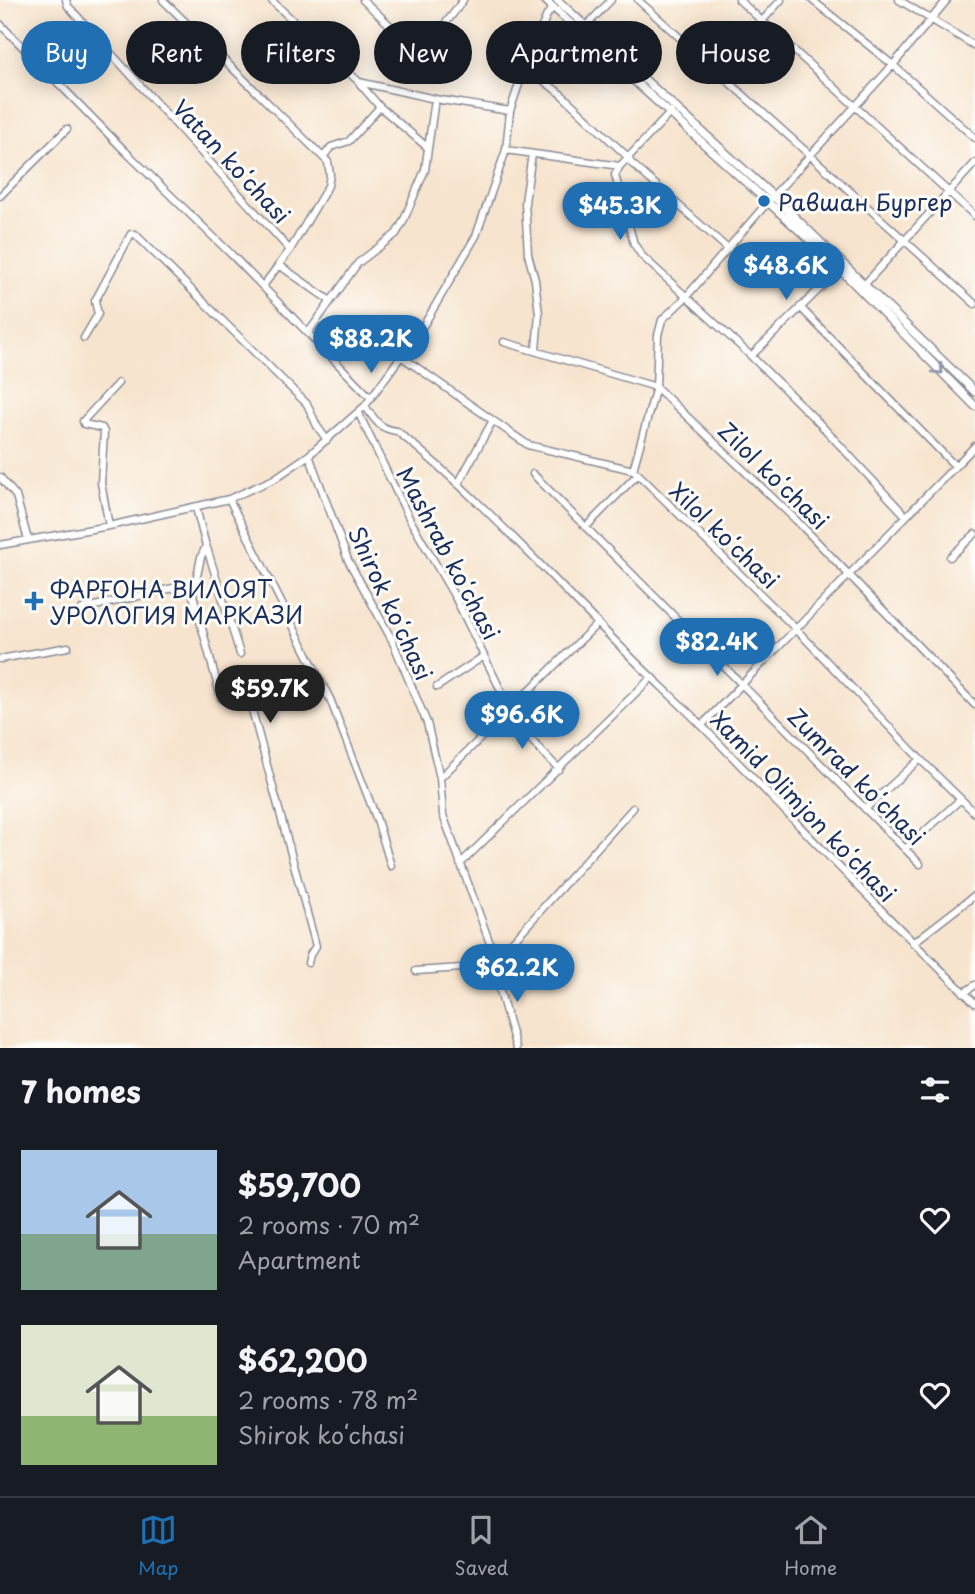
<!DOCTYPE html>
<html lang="en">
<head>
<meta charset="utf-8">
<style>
  :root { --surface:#171b24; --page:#20242c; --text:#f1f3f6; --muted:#9ea1a6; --line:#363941; --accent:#1f6fb2 }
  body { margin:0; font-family:"Playpen Sans",sans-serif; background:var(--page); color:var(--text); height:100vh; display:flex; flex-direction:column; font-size:26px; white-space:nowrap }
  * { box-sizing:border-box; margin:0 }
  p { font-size:23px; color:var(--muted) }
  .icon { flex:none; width:38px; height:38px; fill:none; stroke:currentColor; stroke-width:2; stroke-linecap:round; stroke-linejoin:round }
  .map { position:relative; height:1048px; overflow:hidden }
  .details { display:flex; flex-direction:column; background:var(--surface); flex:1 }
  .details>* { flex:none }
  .hud { position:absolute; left:21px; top:21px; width:934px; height:63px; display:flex; gap:14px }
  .price { position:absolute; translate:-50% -60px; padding:0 16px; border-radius:24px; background:var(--accent); color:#fff; font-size:23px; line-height:46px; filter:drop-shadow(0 2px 4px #0008) }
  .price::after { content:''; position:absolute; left:50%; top:42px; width:21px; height:16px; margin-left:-10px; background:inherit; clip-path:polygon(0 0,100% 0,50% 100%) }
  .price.on { background:#222; color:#fff }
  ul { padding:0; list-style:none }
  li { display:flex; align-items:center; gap:21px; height:175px; padding:0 21px }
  li span { display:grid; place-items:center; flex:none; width:196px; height:140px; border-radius:0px; color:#555 }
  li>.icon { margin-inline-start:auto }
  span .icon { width:84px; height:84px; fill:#fffc; stroke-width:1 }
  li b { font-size:30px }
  h2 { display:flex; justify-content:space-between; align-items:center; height:84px; padding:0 21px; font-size:30px }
  .pill { padding:0 24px; border-radius:32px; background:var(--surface); box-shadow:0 4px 18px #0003; font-size:24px; line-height:63px }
  .pill.on { background:var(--accent); color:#fff }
  .tab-bar { display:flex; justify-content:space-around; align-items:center; height:98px; border-top:2px solid var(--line); background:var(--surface); font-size:19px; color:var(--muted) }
  .tab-bar a { display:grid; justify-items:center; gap:4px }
  .tab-bar .on { color:var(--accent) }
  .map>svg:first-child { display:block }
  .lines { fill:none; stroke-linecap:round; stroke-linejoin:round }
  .minor-casing { stroke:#898a96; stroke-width:9 }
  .major-casing { stroke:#898a96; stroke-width:10 }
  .minor { stroke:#fff; stroke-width:6 }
  .major { stroke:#fff; stroke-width:7 }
  .oneway { stroke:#8d97ae }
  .poi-dot { fill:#1f6fb2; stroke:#fdfcf7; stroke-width:2.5 }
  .labels { text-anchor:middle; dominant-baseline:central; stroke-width:6; stroke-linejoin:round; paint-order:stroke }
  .street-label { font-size:23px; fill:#1b2f5e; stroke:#fdfcf7 }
  .poi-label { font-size:23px; fill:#1b2f5e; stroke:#fdfcf7; text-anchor:start }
</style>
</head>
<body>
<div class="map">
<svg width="975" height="1048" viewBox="0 0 975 1048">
  <rect width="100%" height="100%" fill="#fdfcf7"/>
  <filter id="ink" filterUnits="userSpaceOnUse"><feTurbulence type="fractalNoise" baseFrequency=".0143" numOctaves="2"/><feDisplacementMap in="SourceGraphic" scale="14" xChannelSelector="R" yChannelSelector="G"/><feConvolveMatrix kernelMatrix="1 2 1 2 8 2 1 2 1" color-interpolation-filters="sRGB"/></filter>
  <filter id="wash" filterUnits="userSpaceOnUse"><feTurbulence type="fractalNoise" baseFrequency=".00686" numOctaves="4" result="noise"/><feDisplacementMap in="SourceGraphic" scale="28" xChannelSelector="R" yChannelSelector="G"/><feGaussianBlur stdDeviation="1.57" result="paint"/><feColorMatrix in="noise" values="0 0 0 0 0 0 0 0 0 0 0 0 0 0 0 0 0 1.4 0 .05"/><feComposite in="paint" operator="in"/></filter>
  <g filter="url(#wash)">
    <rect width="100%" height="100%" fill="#f7e4ce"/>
  </g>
  <g filter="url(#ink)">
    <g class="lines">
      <defs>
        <path id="minor" d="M66,0l2,6 222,244
          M163,0l165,162 2,13 -2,11 -38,64 -27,36
          M271,0l88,82 76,17 75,12
          M363,0l49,46c17,3 42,-33 51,-46
          M638,0l337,304
          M739,0l236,216
          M812,0l81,65 82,73
          M899,0l76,46
          M0,24l125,127 107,104 139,143
          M586,26l25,-26
          M525,66l37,29 67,63 1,4 98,87
          M717,71l64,-71
          M360,84l20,23
          M671,112l-51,54 -5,9 19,69 8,12 109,100 68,67 87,93
          M506,150l114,16
          M532,154l-7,48 3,52 7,26 4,34 -3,36
          M324,156l7,-9 18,-6 31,-34 47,40
          M0,196l67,-67
          M279,265l50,35
          M865,284l110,-121
          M800,307l155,159
          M308,333l50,-70 38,-29 7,-12 22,-52 10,-71
          M84,338l14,-24 -3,-13 36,-67h4l172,170 10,22 10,14
          M504,342l152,45 140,133 179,185
          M751,356l89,-87
          M402,357l126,88 105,25 5,4 158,155 124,130 55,54
          M365,406c11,15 14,23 32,25 82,66 152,144 226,218 26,27 54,51 80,78 91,92 179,187 272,276
          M358,412l51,106 47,81 54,110
          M309,455l39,105 44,80 35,83 13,55 3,37 53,145 -3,6 23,82
          M633,470l23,-83 2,-52 4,-15 24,-23 87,-101 120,-131 54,-65
          M533,474l387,390
          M0,477l16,19 12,44
          M458,484l34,-62
          M229,499l101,200 47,121 14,46
          M196,508l10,38 -5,11 -8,38 28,103 5,3 20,1 6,8 64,236 -6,9 -2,8
          M109,526l-8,-43 3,-51 -2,-4 -18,-4 -1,-3 35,-38
          M586,527l52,-53
          M0,545l109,-19 120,-27 45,-20 35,-24 56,-49 60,-83 51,-87 30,-86 4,-39 15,-45 22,-51 6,-8
          M206,545l34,109
          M950,557l25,-23
          M82,609l113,-26
          M0,659l68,-12
          M437,687l47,-31
          M505,713l54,56
          M702,725l273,-279
          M440,778l158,-155
          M865,809l55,-50
          M905,849l56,-50
          M460,864l192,-187
          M913,943l62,-48
          M496,960l137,-152
          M416,971l77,-5
          M964,993l11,-8"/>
        <path id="major" d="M545,0l277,251 153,155
          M557,0l216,196 202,196"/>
      </defs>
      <!-- minor casing -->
      <use href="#minor" class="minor-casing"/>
      <!-- major casing -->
      <use href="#major" class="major-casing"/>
      <!-- minor -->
      <use href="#minor" class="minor"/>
      <!-- major -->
      <use href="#major" class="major"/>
    </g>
    <!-- one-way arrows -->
    <defs><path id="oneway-chevron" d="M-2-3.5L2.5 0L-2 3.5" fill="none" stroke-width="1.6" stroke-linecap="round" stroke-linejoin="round" transform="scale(1.75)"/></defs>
    <use class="oneway" href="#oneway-chevron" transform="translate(939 370) rotate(45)"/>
  </g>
  <!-- markers -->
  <g class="poi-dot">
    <circle cx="764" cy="201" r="7"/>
    <path d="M30.5 590.5h7v7h7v7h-7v7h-7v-7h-7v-7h7z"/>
  </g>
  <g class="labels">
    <!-- street labels -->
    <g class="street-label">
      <text transform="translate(232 161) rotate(47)">Vatan koʻchasi</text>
      <text transform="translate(774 475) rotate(44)">Zilol koʻchasi</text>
      <text transform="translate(725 535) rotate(44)">Xilol koʻchasi</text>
      <text transform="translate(449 553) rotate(62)">Mashrab koʻchasi</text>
      <text transform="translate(391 603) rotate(65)">Shirok koʻchasi</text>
      <text transform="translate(857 776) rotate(45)">Zumrad koʻchasi</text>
      <text transform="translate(804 806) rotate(46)">Xamid Olimjon koʻchasi</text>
    </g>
    <!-- poi labels -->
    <g class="poi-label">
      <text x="778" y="201">Равшан Бургер</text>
      <text x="50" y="588">ФАРҒОНА ВИЛОЯТ<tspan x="50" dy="26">УРОЛОГИЯ МАРКАЗИ</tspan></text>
    </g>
  </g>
</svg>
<b class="price" style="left:620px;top:242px">$45.3K</b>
<b class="price" style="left:786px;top:302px">$48.6K</b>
<b class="price" style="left:371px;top:375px">$88.2K</b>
<b class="price" style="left:717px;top:678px">$82.4K</b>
<b class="price on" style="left:270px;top:725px">$59.7K</b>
<b class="price" style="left:522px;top:751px">$96.6K</b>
<b class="price" style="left:517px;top:1004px">$62.2K</b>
<div class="hud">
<a class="pill on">Buy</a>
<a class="pill">Rent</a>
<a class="pill">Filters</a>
<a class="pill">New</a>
<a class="pill">Apartment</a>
<a class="pill">House</a>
</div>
</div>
<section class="details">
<h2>7 homes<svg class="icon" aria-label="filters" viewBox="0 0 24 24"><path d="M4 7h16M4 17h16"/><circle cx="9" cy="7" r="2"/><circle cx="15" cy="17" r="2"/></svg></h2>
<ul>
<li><span style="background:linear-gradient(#a9c7e8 60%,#7fa58c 0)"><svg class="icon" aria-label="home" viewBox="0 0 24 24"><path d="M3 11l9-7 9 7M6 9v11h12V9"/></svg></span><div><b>$59,700</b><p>2 rooms · 70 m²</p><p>Apartment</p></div><svg class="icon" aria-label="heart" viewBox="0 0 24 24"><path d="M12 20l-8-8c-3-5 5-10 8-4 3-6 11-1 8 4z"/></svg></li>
<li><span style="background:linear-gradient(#dfe7d0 65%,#8fb573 0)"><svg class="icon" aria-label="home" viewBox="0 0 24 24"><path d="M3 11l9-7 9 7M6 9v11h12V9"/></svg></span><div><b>$62,200</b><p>2 rooms · 78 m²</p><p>Shirok koʻchasi</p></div><svg class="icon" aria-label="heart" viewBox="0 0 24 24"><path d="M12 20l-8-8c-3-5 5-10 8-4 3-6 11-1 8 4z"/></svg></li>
</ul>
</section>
<nav class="tab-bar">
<a class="on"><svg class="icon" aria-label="map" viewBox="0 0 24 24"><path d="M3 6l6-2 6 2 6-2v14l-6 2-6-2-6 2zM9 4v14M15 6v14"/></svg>Map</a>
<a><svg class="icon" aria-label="saved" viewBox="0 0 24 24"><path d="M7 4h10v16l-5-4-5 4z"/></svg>Saved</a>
<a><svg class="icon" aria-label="home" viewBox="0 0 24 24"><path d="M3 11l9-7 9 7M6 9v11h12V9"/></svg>Home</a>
</nav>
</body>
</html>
